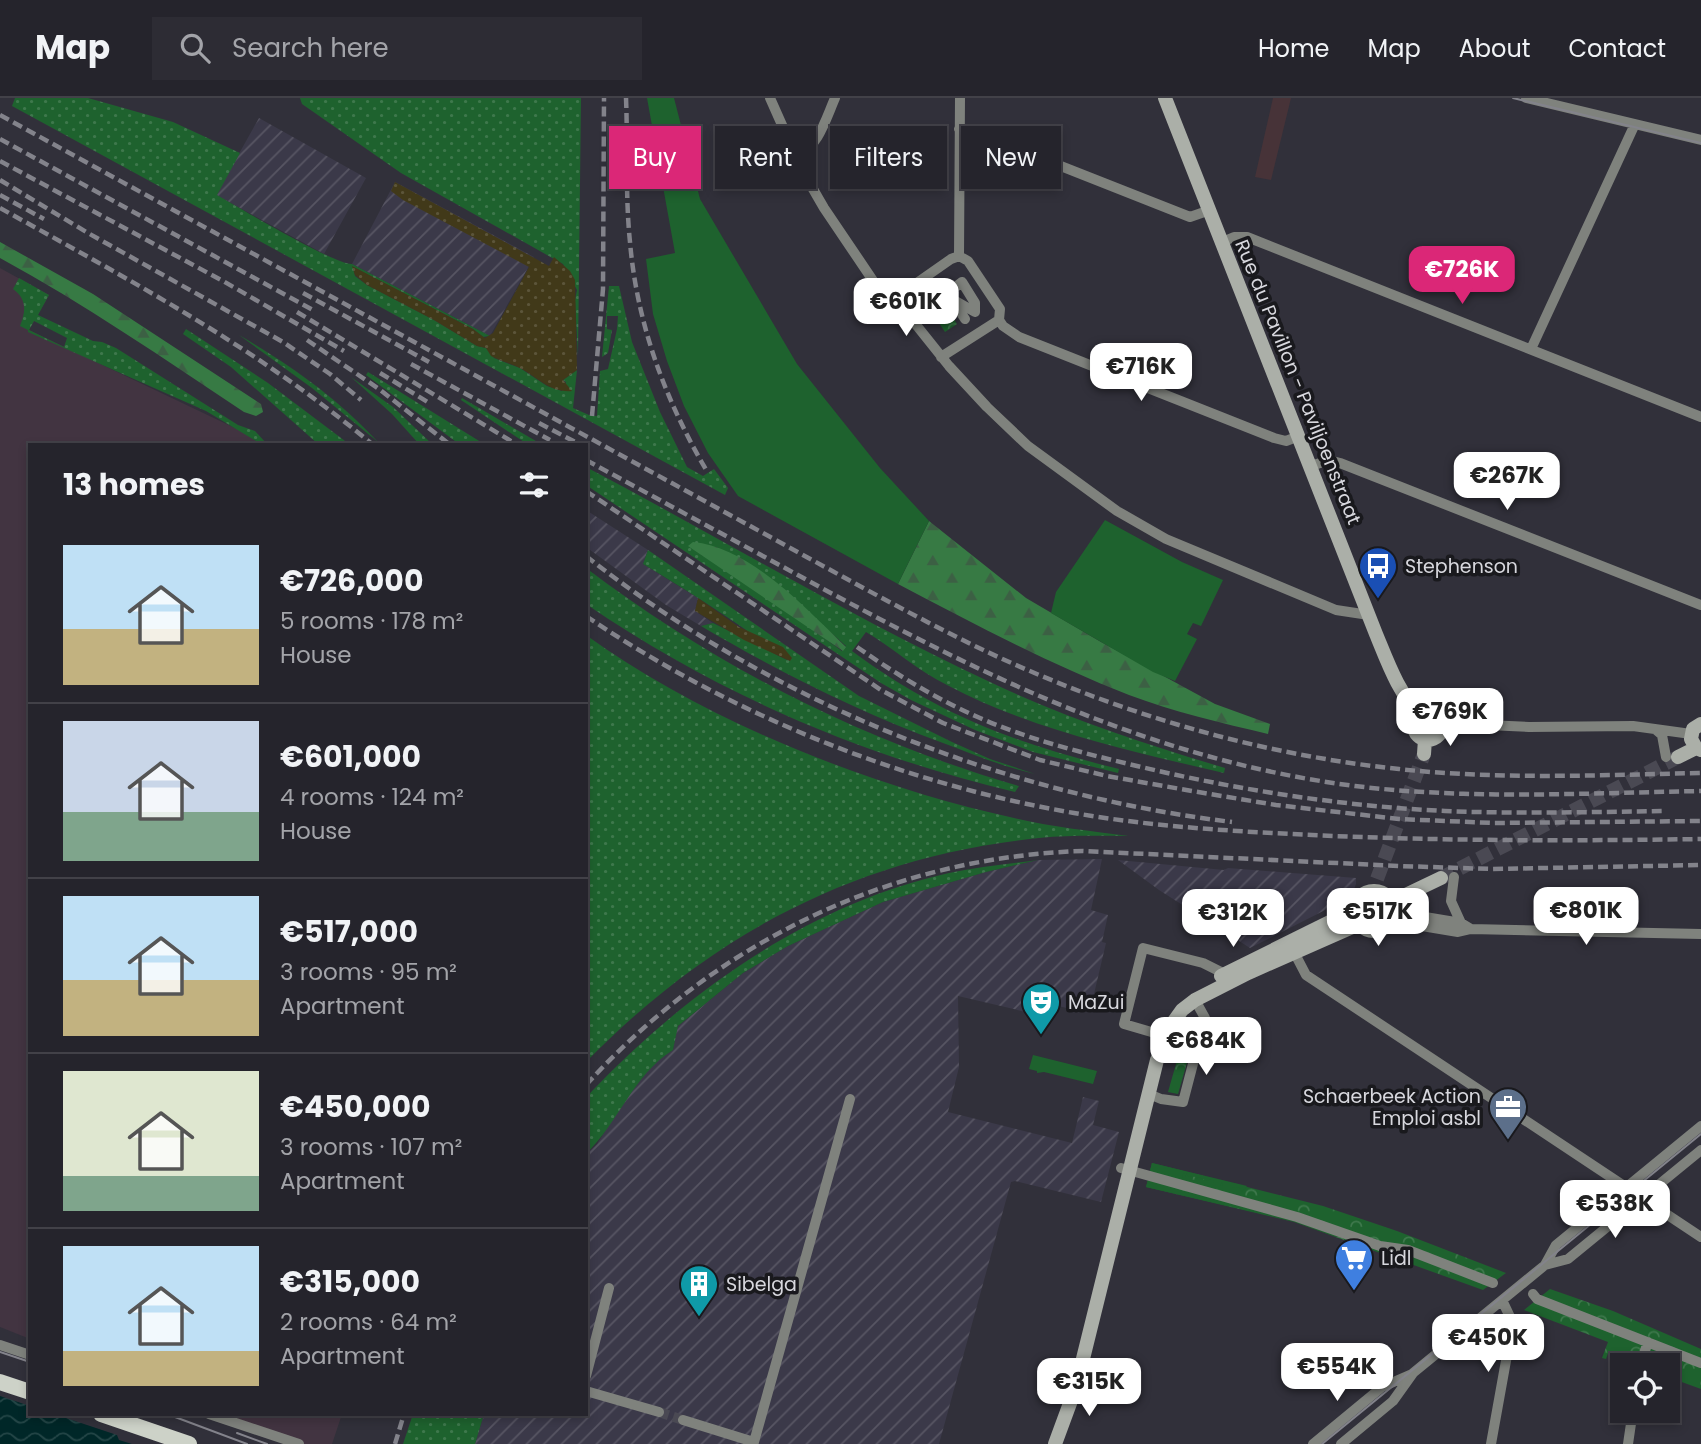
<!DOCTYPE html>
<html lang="en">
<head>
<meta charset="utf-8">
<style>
  :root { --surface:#25242c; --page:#2d2c34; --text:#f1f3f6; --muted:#a3a4a9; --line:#424148; --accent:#db2777 }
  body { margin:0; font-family:Poppins,sans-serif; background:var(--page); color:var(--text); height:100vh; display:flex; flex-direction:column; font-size:26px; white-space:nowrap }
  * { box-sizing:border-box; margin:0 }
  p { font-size:23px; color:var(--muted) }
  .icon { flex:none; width:38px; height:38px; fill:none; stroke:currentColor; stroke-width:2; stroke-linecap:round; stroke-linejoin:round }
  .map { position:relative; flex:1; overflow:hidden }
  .side { position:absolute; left:28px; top:345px; width:560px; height:973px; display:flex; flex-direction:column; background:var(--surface); border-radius:0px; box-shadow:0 4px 10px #0003,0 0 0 2px var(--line) }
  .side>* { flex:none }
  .hud { position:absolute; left:609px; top:28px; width:665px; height:63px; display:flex; gap:14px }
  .controls { position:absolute; left:1610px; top:1255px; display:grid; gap:14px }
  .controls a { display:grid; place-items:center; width:70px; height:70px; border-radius:0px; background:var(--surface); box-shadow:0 4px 10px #0003,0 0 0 2px var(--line); font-size:35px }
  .price { position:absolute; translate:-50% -60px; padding:0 16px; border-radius:14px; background:#fff; color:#222; font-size:23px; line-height:46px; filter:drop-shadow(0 2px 4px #0008) }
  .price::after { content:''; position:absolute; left:50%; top:42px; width:21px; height:16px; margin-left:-10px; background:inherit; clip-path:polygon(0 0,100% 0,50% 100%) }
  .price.selected { background:var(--accent); color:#fff }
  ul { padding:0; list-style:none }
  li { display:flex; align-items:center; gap:21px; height:175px; padding:0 35px }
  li+li { border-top:2px solid var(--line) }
  li span { display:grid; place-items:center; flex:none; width:196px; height:140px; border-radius:0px; color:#555 }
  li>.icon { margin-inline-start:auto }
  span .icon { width:84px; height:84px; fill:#fffc; stroke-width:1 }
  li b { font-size:30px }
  h2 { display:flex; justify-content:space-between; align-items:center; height:84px; padding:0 35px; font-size:30px }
  .pill { padding:0 24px; border-radius:0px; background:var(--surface); box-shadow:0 4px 10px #0003,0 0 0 2px var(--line); font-size:24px; line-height:63px }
  .pill.selected { background:var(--accent); color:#fff }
  header { display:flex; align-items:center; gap:42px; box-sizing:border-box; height:98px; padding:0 35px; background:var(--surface); border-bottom:2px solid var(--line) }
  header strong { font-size:33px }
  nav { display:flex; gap:38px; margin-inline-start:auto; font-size:24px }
  .search { width:490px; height:63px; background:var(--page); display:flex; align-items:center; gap:18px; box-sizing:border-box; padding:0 24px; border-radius:0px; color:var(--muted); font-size:26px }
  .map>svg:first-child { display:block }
  .commercial { fill:#423441 }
  .industrial { fill:url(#industrial-furrows) }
  .education { fill:#473338 }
  .grass { fill:url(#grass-dots); fill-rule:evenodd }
  .forest { fill:url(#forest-firs) }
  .sand { fill:url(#sand-dots) }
  .park { fill:url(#park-crowns) }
  .garden { fill:#1e622e }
  .water { fill:url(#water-waves) }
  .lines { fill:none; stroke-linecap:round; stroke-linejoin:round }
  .street-tunnel { stroke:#4a4953; stroke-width:10; stroke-dasharray:10 5; stroke-linecap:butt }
  .secondary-tunnel { stroke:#4a4953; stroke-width:14; stroke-dasharray:14 7; stroke-linecap:butt }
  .street { stroke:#7f827d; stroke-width:10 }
  .secondary { stroke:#abafa8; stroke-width:14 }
  .primary { stroke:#cdd2c8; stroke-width:16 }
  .tram { stroke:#83838b; stroke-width:2 }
  .rail { stroke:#83838b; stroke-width:4.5; stroke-dasharray:10 5; stroke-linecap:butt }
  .labels { text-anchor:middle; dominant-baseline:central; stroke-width:7; stroke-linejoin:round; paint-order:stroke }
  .street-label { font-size:19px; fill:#d8d8de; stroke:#19191d }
  .poi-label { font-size:19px; fill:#d8d8de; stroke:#19191d; text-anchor:start }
</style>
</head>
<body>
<header>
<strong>Map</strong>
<div class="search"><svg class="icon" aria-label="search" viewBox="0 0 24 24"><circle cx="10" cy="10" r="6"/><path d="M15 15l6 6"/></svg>Search here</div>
<nav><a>Home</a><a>Map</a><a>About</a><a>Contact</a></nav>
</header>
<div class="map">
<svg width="1701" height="1346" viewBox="0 0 1701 1346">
  <defs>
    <pattern id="industrial-furrows" width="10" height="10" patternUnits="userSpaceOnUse" patternTransform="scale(1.75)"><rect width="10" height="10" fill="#3b3949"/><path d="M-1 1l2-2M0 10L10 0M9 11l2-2" fill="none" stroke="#575563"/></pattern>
    <pattern id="grass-dots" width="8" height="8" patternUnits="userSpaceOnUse" patternTransform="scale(1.75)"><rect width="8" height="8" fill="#1e622e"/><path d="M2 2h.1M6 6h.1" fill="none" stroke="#3e784c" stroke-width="1.8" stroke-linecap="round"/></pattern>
    <pattern id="forest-firs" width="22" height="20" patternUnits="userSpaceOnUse" patternTransform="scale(1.75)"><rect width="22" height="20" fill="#377a44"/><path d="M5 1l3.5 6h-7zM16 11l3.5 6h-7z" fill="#3c6044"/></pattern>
    <pattern id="sand-dots" width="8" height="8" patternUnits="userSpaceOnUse" patternTransform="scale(1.75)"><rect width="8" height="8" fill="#413919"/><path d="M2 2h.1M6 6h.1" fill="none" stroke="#5c553a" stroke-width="1.8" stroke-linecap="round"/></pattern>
    <pattern id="park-crowns" width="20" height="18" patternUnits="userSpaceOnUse" patternTransform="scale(1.75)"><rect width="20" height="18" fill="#1e622e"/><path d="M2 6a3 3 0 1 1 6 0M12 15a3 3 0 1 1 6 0" fill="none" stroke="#3e784c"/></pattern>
    <pattern id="water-waves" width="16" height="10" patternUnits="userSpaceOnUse" patternTransform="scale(1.75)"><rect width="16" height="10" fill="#002728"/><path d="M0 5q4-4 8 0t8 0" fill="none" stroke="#244647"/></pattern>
  </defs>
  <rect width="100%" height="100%" fill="#31303a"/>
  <!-- commercial -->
  <path class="commercial" d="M0,170l49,27 -20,35 210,100 22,14h-231v895l-30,-12z
    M225,1316h117l-10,30h-30z"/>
  <!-- industrial -->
  <path class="industrial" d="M259,20l107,60 -42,76 -108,-59z
    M395,84l139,75 -44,79 -138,-72z
    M586,412l62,40 -5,14 55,34 -3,13 18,12 -12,3 -35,-21 -80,-58z
    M1102,761l-11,51 17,5 -6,27 4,1 -16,68 -10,-3 -1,3 -33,-8 -3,13 -85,-20 1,71 -11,45 124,31 11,-46 16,4 -6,24 26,7 -18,70 -86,-21 -4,1 -72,262h-464l9,-30h102v-260l11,-10 27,-43 32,-41 17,-10 4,-23 66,-54 45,-27 95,-44 103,-30 52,-12z
    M1118,762l106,10 4,-2 128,10v6l-3,8 -12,10 -91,46 -91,-58z"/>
  <!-- education -->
  <path class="education" d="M1273,0h18l-20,82 -16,-3z"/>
  <!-- grass -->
  <path class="grass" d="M15,0h73l85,24 67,31 -23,42c21,12 118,70 135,69l138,72 -7,1 -10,-8 -120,-62 2,9 12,9 67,35 43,26 9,2 8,10 26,10 27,18 15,5 4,-9 -3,-2 14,-10 -4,38 16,7 8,1 3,-45 8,-2 9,-40 1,-13h-11v13l5,1 -4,23 -6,4 7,-71h10l13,56 28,70 27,55 16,9 11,-7 14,19 -3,7 -713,-389z
    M300,0h281l-3,258 -3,-56 2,-10 -14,-26 -162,-91 -99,-69z
    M19,180l30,17 -11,20 55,26 9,1 14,6 122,77 17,6 12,13h-6l-55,-33 -178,-79v-2l-8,-4c6,-15 7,-27 -7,-37zM34,223l33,17 -3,9 -35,-17z
    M186,231l82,54 81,61h-31l-87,-77 -48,-33z
    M239,237c53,31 97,62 139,107l-66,-54z
    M368,274l116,72h-25l-93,-69z
    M351,279l42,30 39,37h-13l-27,-30z
    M462,300l79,46h2h-16l-66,-44z
    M586,369c135,71 266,151 404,215 76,36 155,62 235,86l-1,5c-94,-22 -192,-43 -277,-88 -29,-14 -54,-37 -81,-53l-14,19c85,63 164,93 267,118l-1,4 -85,-21 -58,-22 -64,-30 -30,-17 -295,-198zM768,479l78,69 -4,5 -71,-51z
    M648,452l211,146 93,46 38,17 45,15c-34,-8 -60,-19 -92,-31 -84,-31 -164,-71 -242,-117l12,-3 76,38c-46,-35 -96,-67 -146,-97z
    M586,470c129,98 277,173 433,218l-4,6c-155,-37 -297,-98 -429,-188z
    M586,537c118,86 286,152 428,183 38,9 77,13 115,18 -30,0 -60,-1 -90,2 -180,18 -327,95 -453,224z
    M1038,762l-52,12 -103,30 -95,44 -45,27 -65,53 -5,24c-40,25 -54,72 -87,104v-56l6,-7c97,-101 218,-187 357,-218 29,-6 59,-9 89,-13z
    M413,1316h71l-9,30h-72z"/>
  <!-- forest -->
  <path class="forest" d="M0,144l93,52 168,110 2,8 -7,4 -12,-4c-80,-53 -159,-108 -244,-154z
    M929,423l97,77 75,44 114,62 55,20 -2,10c-46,-11 -94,-22 -139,-39 -79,-31 -155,-71 -231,-111z
    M693,444c57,5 113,67 153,105l-3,4 -155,-105z"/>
  <!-- sand -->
  <path class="sand" d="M395,84l154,84 5,-9 16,14 5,9 2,90 -14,10 9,11c-21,2 -34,-13 -50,-22 -10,-5 -21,-8 -31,-13l-5,-8 -9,-2 -43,-26 -67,-35 -12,-10 -3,-9 121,63 12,9 8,-5 36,-66 -126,-67 -12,-9z
    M698,500l41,29 44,20 9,11 -2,3 -46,-21 -49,-29z"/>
  <!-- park -->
  <path class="park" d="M946,208l11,18 -12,8 -12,-18z
    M1196,933l-18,63 -10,-2 16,-56z
    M1152,1065l171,43 74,25 109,42 -23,17 -189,-68 -148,-35z
    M1550,1191l63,22 88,38v40l-33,-12v-12h-31l-6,-3v-2l-23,-7 -2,6 -4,-1 6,-16 -84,-32z"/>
  <!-- garden -->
  <path class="garden" d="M647,0h27l26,101 97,165 83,104 49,53 -31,63 -160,-88 -30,-43 -24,-47 -17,-45 -14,-47 -7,-55 29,-6z
    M1105,422l77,42 41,18 -22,46 -8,-3 -6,11 10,5 -22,42 -22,-9 -102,-59 5,-21z
    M1033,957l64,16 -4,13 -49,-12 -7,1v-2l-8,-2z
    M1152,1065l91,22 4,1 -5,6 -3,-5 -7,1v-3l-2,2v-3l-2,2h-5l-1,-4 -2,4v-3h-6l-1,-3 -2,2v-3l-4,2 -9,-4 -1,2 -1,-2 -8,-1 -1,-3 -2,4v-4l-2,1 -2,8 -32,-8z
    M1148,1082l60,18 81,20 -1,2 -142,-33z"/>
  <!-- water -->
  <path class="water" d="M0,1298l30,10v8h24l63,21 2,5 13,4h-132z"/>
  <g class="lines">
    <!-- street-tunnel -->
    <path class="street-tunnel" d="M659,1314l24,8"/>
    <!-- secondary-tunnel -->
    <path class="secondary-tunnel" d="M1441,780l237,-121
      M1377,781l47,-125"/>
    <!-- street -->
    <path class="street" d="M770,0l32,72 22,38 52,77 37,36 36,45 38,41 41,39 89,65 49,28 170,71 33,5
      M1526,0l175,42
      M959,31l13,2 218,86 20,-7
      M796,60c23,-13 29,-37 39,-60
      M1222,144l12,-5h13l454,180
      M959,158l1,-158
      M959,158l9,5 32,48 -1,11
      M891,203l60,-42 8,-3
      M953,203l12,18
      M937,207l15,-6 23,13
      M928,210l34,-26 13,21v9
      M999,222l4,6 16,11 255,101 12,3 13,-5
      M1531,251l104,-225
      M941,259l58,-37
      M1311,368l18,-6 11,3 361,142
      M1442,625l87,4 104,-1 58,8
      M1655,631l7,6 4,22
      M1454,779l-3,24 10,22
      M1395,814l66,11 10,6
      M1392,823l66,11 13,-3 230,5
      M1294,854l12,23 395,262
      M1165,938l-41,-12 19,-76 60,15 22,11
      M1149,996l12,5 22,3 22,-84 -10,-18
      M1121,1070l176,49 83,29 28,4 85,33
      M1545,1167l23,-6 133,-109
      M1533,1196l4,5 164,64
      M0,1247l30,10
      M1640,1267l8,-23
      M586,1278l23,-88
      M586,1293l73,21
      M209,1316l90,30
      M683,1322l71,22 96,-343
      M1313,1346l69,-57 30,-13
      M1341,1346l52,-43 20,-28 132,-108 11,-20 145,-119
      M1491,1346l20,-111 -1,-16 -8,-17
      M1628,1346l5,-34"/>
    <!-- secondary -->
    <path class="secondary" d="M1165,0l211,536c10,24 24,64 45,80
      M1414 628a14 14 0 1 1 28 0a14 14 0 1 1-28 0Z
      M1701,626l-8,5 -2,10 5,9 5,2
      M1424,656l1,-15
      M1678,659l18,-9
      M1354 813a20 20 0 1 1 40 0a20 20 0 1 1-40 0Z
      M1393,803l48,-23
      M1221,878l133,-66
      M1055,1346l21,-57 81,-327 15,-36 10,-14 13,-10 53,-27 111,-49"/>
    <!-- primary -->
    <path class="primary" d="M0,1284l30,10
      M101,1316l88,30"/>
    <!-- tram -->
    <path class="tram" d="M1513,0l188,45
      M0,1254l30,10
      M167,1316l80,30
      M237,1335l30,11
      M1322,1346l379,-310"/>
    <!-- rail -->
    <path class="rail" d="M626,0c2,48 -1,96 4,144 7,83 36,160 78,231
      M0,17l856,469c50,27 100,54 151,77 125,56 256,94 392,108 100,11 202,6 302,4
      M0,41l313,171
      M0,63l223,120 121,70
      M0,82l88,53 195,109 47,32 31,26
      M0,97l44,24
      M0,110c130,72 257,140 372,236
      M303,195l126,69
      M297,214l219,132
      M307,242l72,49 70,55
      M411,266l139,76
      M380,275l51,31
      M592,318l11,-127 1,-191
      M539,325l40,21
      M586,362c70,38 140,76 210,114 179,98 354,186 559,212 115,14 231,7 346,5
      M586,393l295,199 62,33 97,37 67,16 85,15 84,14 123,14 95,4 207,-2
      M586,458c184,145 414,238 646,266
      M586,518c146,99 314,167 488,197 86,15 173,19 260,23 123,5 244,5 367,3
      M857,549c39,27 79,52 123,71 50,22 103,35 157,48 101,24 204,40 308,45 73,3 148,1 221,0
      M586,987c130,-143 305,-228 497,-234l316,15 93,3 209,-4
      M395,1346l9,-30"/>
  </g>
  <!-- icons -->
  <defs>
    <symbol id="bus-pin" viewBox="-11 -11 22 30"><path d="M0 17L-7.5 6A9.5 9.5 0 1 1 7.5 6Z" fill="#1a4fb4" stroke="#19191d"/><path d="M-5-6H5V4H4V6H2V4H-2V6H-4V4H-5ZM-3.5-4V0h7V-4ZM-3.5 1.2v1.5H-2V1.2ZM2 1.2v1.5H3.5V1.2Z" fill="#fff"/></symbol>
    <symbol id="theatre-pin" viewBox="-11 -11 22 30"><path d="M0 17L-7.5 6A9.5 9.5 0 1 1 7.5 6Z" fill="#0f9aa8" stroke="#19191d"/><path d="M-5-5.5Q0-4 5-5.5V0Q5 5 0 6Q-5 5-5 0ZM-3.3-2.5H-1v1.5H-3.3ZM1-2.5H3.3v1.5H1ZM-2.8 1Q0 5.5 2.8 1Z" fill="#fff"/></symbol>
    <symbol id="office-pin" viewBox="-11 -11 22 30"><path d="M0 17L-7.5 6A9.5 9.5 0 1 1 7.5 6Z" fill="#5c6f8a" stroke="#19191d"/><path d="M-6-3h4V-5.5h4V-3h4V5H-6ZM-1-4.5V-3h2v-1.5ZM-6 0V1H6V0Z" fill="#fff"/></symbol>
    <symbol id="supermarket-pin" viewBox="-11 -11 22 30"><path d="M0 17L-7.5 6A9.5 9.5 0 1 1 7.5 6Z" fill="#3f7fe0" stroke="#19191d"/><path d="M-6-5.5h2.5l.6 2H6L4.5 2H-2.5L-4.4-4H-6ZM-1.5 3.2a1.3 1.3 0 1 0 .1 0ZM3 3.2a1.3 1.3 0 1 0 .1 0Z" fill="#fff"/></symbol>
    <symbol id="building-pin" viewBox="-11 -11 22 30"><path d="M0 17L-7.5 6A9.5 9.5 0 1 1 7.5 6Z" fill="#0f9aa8" stroke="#19191d"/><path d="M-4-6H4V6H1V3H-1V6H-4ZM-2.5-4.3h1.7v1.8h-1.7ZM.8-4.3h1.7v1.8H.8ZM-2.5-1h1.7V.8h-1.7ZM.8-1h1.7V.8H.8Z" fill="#fff"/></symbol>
  </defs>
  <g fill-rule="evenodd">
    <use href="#bus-pin" x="1356" y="446" width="44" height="60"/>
    <use href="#theatre-pin" x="1019" y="882" width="44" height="60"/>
    <use href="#office-pin" x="1486" y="987" width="44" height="60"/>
    <use href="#supermarket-pin" x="1332" y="1138" width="44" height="60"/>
    <use href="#building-pin" x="677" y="1164" width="44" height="60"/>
  </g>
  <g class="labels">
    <!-- street labels -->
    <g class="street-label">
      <text transform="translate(1298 284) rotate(68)">Rue du Pavillon - Paviljoenstraat</text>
    </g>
    <!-- poi labels -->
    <g class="poi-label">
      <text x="1405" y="468">Stephenson</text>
      <text x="1068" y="904">MaZui</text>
      <text x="1481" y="998" text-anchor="end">Schaerbeek Action<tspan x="1481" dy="22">Emploi asbl</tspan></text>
      <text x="1381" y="1160">Lidl</text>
      <text x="726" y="1186">Sibelga</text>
    </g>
  </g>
</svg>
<div class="controls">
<a><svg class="icon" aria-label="locate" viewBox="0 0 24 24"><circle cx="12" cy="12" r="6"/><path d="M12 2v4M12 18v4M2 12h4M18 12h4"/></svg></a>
</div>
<b class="price selected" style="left:1462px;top:208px">€726K</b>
<b class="price" style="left:906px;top:240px">€601K</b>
<b class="price" style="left:1141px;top:305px">€716K</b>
<b class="price" style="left:1507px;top:414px">€267K</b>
<b class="price" style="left:1450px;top:650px">€769K</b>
<b class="price" style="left:1586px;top:849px">€801K</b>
<b class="price" style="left:1378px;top:850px">€517K</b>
<b class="price" style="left:1233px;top:851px">€312K</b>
<b class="price" style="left:1206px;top:979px">€684K</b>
<b class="price" style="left:1615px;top:1142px">€538K</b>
<b class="price" style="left:1488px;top:1276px">€450K</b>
<b class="price" style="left:1337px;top:1305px">€554K</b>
<b class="price" style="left:1089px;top:1320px">€315K</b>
<div class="hud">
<a class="pill selected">Buy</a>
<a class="pill">Rent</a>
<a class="pill">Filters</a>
<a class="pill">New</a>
</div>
<section class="side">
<h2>13 homes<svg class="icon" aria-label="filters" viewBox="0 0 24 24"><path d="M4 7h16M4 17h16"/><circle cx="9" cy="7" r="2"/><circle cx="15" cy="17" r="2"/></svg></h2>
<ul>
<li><span style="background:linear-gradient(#bfe0f5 60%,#c2b280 0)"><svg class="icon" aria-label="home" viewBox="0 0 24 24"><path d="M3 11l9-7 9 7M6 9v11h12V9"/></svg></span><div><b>€726,000</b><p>5 rooms · 178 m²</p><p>House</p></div></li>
<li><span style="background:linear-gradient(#c9d6e8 65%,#7fa58c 0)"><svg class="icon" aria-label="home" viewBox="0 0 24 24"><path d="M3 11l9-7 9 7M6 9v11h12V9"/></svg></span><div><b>€601,000</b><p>4 rooms · 124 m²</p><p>House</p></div></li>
<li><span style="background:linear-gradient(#bfe0f5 60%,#c2b280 0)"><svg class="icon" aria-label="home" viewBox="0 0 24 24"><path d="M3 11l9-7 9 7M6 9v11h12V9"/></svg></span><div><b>€517,000</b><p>3 rooms · 95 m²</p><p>Apartment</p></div></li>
<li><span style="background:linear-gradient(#dfe7d0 75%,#7fa58c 0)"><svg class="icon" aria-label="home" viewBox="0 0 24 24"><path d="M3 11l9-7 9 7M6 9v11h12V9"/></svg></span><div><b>€450,000</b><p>3 rooms · 107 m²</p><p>Apartment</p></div></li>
<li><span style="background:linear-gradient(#bfe0f5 75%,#c2b280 0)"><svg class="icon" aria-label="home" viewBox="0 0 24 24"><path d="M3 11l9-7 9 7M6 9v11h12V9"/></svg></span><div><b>€315,000</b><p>2 rooms · 64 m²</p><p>Apartment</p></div></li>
</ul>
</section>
</div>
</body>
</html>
